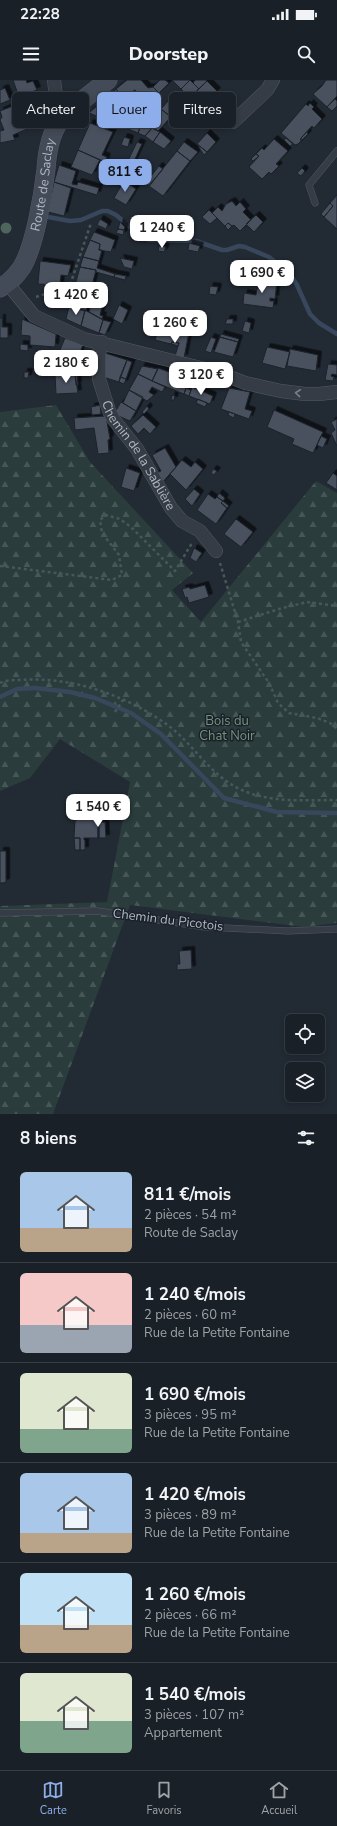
<!DOCTYPE html>
<html lang="fr">
<head>
<meta charset="utf-8">
<style>
  :root { --surface:#1a2027; --page:#272d33; --text:#f1f3f6; --muted:#9fa3a7; --line:#383e44; --accent:#8daeea }
  body { margin:0; font-family:"Nunito Sans",sans-serif; background:var(--page); color:var(--text); height:100vh; display:flex; flex-direction:column; font-size:15px; white-space:nowrap }
  * { box-sizing:border-box; margin:0 }
  p { font-size:13px; color:var(--muted) }
  .icon { flex:none; width:22px; height:22px; fill:none; stroke:currentColor; stroke-width:2; stroke-linecap:round; stroke-linejoin:round }
  .map { position:relative; height:1034px; overflow:hidden }
  .details { display:flex; flex-direction:column; background:var(--surface); flex:1 }
  .details>* { flex:none }
  .banner { position:absolute; left:12px; top:12px; width:313px; height:36px; display:flex; gap:8px }
  .buttons { position:absolute; left:285px; top:934px; display:grid; gap:8px }
  .buttons a { display:grid; place-items:center; width:40px; height:40px; border-radius:6px; background:var(--surface); box-shadow:0 2px 6px #0003,0 0 0 1px var(--line); font-size:20px }
  .price { position:absolute; translate:-50% -34px; padding:0 9px; border-radius:8px; background:#fff; color:#222; font-size:13px; line-height:26px; filter:drop-shadow(0 1px 2px #0008) }
  .price::after { content:''; position:absolute; left:50%; top:24px; width:12px; height:9px; margin-left:-6px; background:inherit; clip-path:polygon(0 0,100% 0,50% 100%) }
  .price.on { background:var(--accent); color:#111 }
  ul { padding:0; list-style:none }
  li { display:flex; align-items:center; gap:12px; height:100px; padding:0 20px }
  li+li { border-top:1px solid var(--line) }
  li span { display:grid; place-items:center; flex:none; width:112px; height:80px; border-radius:6px; color:#555 }
  li>.icon { margin-inline-start:auto }
  span .icon { width:48px; height:48px; fill:#fffc; stroke-width:1 }
  li b { font-size:17px }
  h2 { display:flex; justify-content:space-between; align-items:center; height:48px; padding:0 20px; font-size:17px }
  .chip { padding:0 14px; border-radius:6px; background:var(--surface); box-shadow:0 2px 6px #0003,0 0 0 1px var(--line); font-size:14px; line-height:36px }
  .chip.on { background:var(--accent); color:#111 }
  .status { display:flex; justify-content:space-between; align-items:center; height:28px; padding:0 20px; background:var(--surface); direction:ltr }
  .status svg { height:11px; fill:currentColor }
  header { display:flex; justify-content:space-between; align-items:center; height:52px; padding:0 20px; background:var(--surface); font-size:18px; font-weight:800 }
  .menu { display:flex; justify-content:space-around; align-items:center; height:56px; border-top:1px solid var(--line); background:var(--surface); font-size:11px; color:var(--muted) }
  .menu a { display:grid; justify-items:center; gap:2px }
  .menu .on { color:var(--accent) }
  .map>svg:first-child { display:block }
  .forest { fill:url(#forest-firs) }
  .lines { fill:none; stroke-linecap:round; stroke-linejoin:round }
  .stream { stroke:#39475c; stroke-width:4.5 }
  .building { fill:#49515e; stroke:#1d232c; filter:url(#shadow) }
  .lane-casing { stroke:#535963; stroke-width:7 }
  .street-casing { stroke:#535963; stroke-width:14 }
  .secondary-casing { stroke:#535963; stroke-width:19 }
  .path { stroke:#48575a; stroke-width:2.5; stroke-dasharray:3 3; stroke-linecap:butt }
  .lane { stroke:#363c45; stroke-width:6 }
  .street { stroke:#363c45; stroke-width:13 }
  .secondary { stroke:#444b58; stroke-width:18 }
  .tree { fill:#4e655b }
  .oneway { stroke:#797f8a }
  .labels { text-anchor:middle; dominant-baseline:central; stroke-width:3; stroke-linejoin:round; paint-order:stroke }
  .street-label { font-size:13px; fill:#b0b6c2; stroke:#1b212a }
  .park-label { font-size:13px; fill:#72957b; stroke:#1b212a }
</style>
</head>
<body>
<div class="status"><b>22:28</b><svg viewBox="0 0 49 12"><path d="M0 12V9h3v3zM5 12V6h3v6zM10 12V3h3v9zM15 12V0h3v12zM26 1h20v11H26zM47 4h2v5h-2z"/></svg></div>
<header><svg class="icon" aria-label="menu" viewBox="0 0 24 24"><path d="M4 6h16M4 12h16M4 18h16"/></svg>Doorstep<svg class="icon" aria-label="search" viewBox="0 0 24 24"><circle cx="10" cy="10" r="6"/><path d="M15 15l6 6"/></svg></header>
<div class="map">
<svg width="337" height="1034" viewBox="0 0 337 1034">
  <defs>
    <pattern id="forest-firs" width="22" height="20" patternUnits="userSpaceOnUse"><rect width="22" height="20" fill="#2b3c3c"/><path d="M5 1l3.5 6h-7zM16 11l3.5 6h-7z" fill="#475657"/></pattern>
    <filter id="shadow"><feDropShadow dx="3.5" dy="-3.5" stdDeviation="0" flood-color="#0009"/></filter>
  </defs>
  <rect width="100%" height="100%" fill="#222a34"/>
  <!-- forest -->
  <path class="forest" d="M56,325l34,57 103,111 -21,17 29,32 115,-141 21,12v430l-33,4 -174,-22 -77,209h-53v-208l107,-4 23,-120 -70,-43 -30,39 -30,13v-379z"/>
  <g class="lines">
    <!-- stream -->
    <path class="stream" d="M48,137l22,4 11,-1 21,-9h6l8,4 25,21 8,4 47,1 26,9h5l12,-4 6,1 24,10 21,17 7,11 13,29 9,9 18,11
      M0,617l17,-8 18,-1 35,4 25,6 36,15 30,21 63,64 53,14 60,1"/>
  </g>
  <!-- building -->
  <path class="building" d="M13,0h13l1,3 6,-2 4,9 -18,7z
    M127,0h14l7,8 5,-1 6,6 -9,9 -10,-6 -5,-6 -11,8 -8,-9z
    M160,0h5l4,3 -10,10 -6,-6z
    M172,0h18l-9,9z
    M190,0l9,9 -9,9 -9,-9z
    M195,0h11l1,1 -8,8 -6,-6z
    M326,0h11v16l-10,11 -14,-13 9,-8z
    M207,1l10,10 -13,13 -15,-6z
    M5,8l5,12 -10,4v-14z
    M116,9l4,5 -3,2 -4,-4z
    M135,10l5,6 -2,2 3,3 -3,8 -14,-11z
    M141,15l6,4 -3,4 -6,-5z
    M335,19l2,2v5l-5,5 -5,-4z
    M168,21l11,8 -8,8 -10,-8z
    M310,23l4,4 -2,2 10,10 -8,9 -2,-2 -11,12v3l-3,3 -3,1 -14,-12 25,-29 2,2z
    M18,24l9,25 -14,6 2,5 -15,3v-12l4,-1 -4,-10 2,-3 -2,-6z
    M98,25l21,8 -3,11 -27,-11z
    M161,29l10,8 -13,14 -6,-3 -7,8 -7,-3 4,-11 1,1 1,-3 5,2z
    M119,33l23,9 -4,11 -22,-9z
    M90,43l23,9 -11,23 5,2 -2,5 -27,-12z
    M152,48l8,4 -7,10 -8,-6z
    M160,52l11,9 -7,8 -11,-7z
    M307,52l1,2 -7,7v-3z
    M207,53l9,9 -9,10 -10,-8z
    M124,57l6,2 -2,8 -7,-2z
    M286,58l7,6 -3,2 -6,-6z
    M274,59l14,12 -12,13 3,2 -8,8 -2,-2 -7,7 -13,-12 10,-11 -3,-2 6,-6 2,2z
    M137,62l5,2 -13,28 -5,-3z
    M184,62l14,10 -8,9 -13,-10z
    M197,64l10,8 -3,3 -4,-6z
    M78,70l22,10 -8,15 -21,-8z
    M177,71l13,10 -27,35 -14,-10z
    M256,74l3,2 -6,5 -2,-2z
    M59,85l17,6 -4,13 5,1 1,-3 21,6 -2,7 -43,-13z
    M159,86l4,3 -14,17 -3,-4z
    M302,88l3,3 -4,5 -4,-3z
    M123,89l6,3 -9,14 -5,-2z
    M124,101l12,8 -10,16 -12,-7z
    M54,102l17,6 -7,28 -16,-4z
    M337,115v34l-13,-12 9,-11 -3,-3z
    M232,121l4,5 4,-4 6,7 -3,3 8,8 -11,11 -6,-6 -2,1 -4,-3 -3,3 -13,-13 6,-6 4,4 4,-7z
    M330,123l3,3 -9,11 -3,-3z
    M209,130l8,8 -7,6 -8,-7z
    M256,135l7,7 -9,10 -8,-8z
    M100,139l8,5 -2,5 -9,-4z
    M120,142l5,5 -1,3 -6,-1z
    M228,143l4,3 -4,4 -3,-4z
    M143,147l7,5 -2,2 -7,-5z
    M118,149l6,1 -1,5 -7,-2z
    M94,152l21,8 -4,12 -12,-2 1,-6 -10,-4z
    M90,160l10,4 -1,6h3l-3,11 -16,-4z
    M189,163l11,3 -2,6 -10,-2z
    M159,166l7,1 -2,5 -6,-1z
    M83,177l16,4 -2,7 18,6 -1,3 -18,-5v-2l-16,-3z
    M120,178l14,3 -2,8 -8,-2z
    M40,181l31,4 -3,11 -7,-1 -1,10 -22,-1z
    M80,187l16,3 -6,23 -16,-4z
    M115,194l11,2 -1,4 -11,-3z
    M259,198l18,3 -2,18 -5,-1v3h4l-1,7 -30,-4 1,-11 12,2z
    M210,206l8,1 -2,8 -7,-1z
    M74,209l18,4 -6,18 -17,-4z
    M93,217l11,3 -4,15 3,1 -1,3 -13,-7z
    M119,225l9,5 -6,14 -9,-5z
    M69,227l16,3 -4,16 -15,-7z
    M85,230l18,10 -4,13 -18,-7z
    M0,238h2v9h6v11h-8z
    M22,239l34,15 -1,13 -25,-2v-9l-9,-1z
    M227,239h6v5h-8z
    M103,240l8,2 -6,13 -6,-2z
    M245,241l6,2 -2,10 -7,-2z
    M183,246l7,1 -6,31 -9,-2 4,-13 -7,-1 -1,2 -16,-4 4,-13 22,6z
    M221,254l18,5 -1,3 -18,-5z
    M211,257l5,2 -5,14 -6,-2z
    M220,257l18,5 -5,15 -19,-5z
    M65,258l18,7 -5,12 -18,-7z
    M172,262l7,1 -1,3 -7,-2z
    M20,264l8,1v6l-8,-1z
    M267,267l23,5 -5,17 -23,-6z
    M290,269l28,6 -2,16 -29,-5z
    M105,273l22,7 -8,22 -16,-5z
    M127,280l5,2 -6,17 -6,-2z
    M328,284l9,1v10l-5,-1 -1,2 3,1 -1,4 -8,-1z
    M142,286l16,3 -6,12 -14,-7z
    M158,288l14,5 -1,3 3,1 -2,5 14,6 -2,6 -32,-13z
    M24,292h5l-1,6h-4z
    M75,294h2l1,11h-2z
    M75,294l3,19 -22,1 -1,-19z
    M138,294l27,13 -3,5 -10,-5 -3,5 5,3 -7,6 -18,-11z
    M120,297l6,2 -2,5 -5,-2z
    M192,307l21,9 -3,8 -21,-8z
    M186,308l5,2 -2,6 -5,-2z
    M229,308l21,4 -5,17 7,2 -3,8 -28,-10z
    M129,310l14,7 -7,14 -13,-8z
    M172,315l3,1 -1,4h-3z
    M198,319l9,4 -2,4 -9,-4z
    M121,322l15,9 -6,10 -16,-7z
    M100,325l1,9 -9,1 -1,-8z
    M147,326l2,3 -5,5 -2,-2z
    M274,330l49,22 -10,21 -21,-9 2,-5 -27,-12z
    M229,332l6,2 -1,4 -6,-3z
    M143,335l13,12 -6,7 -6,-6 -6,6 -7,-8z
    M106,336l4,23 -2,1 1,13 -11,1 -4,-26 -19,2 -1,-12z
    M337,339v27l-6,-13 4,-3 -4,-8z
    M321,356l6,3 -4,9 -6,-3z
    M165,368l11,19 -15,17 -6,-10 6,-3 -9,-16z
    M182,380l9,7 4,-5 8,7 -17,21 -16,-16z
    M126,388l14,5 -6,18 -13,-4z
    M213,389l4,2 -3,4 -3,-2z
    M333,393l4,3v14l-11,-7z
    M194,409l6,5 -8,12 -7,-7z
    M219,413l6,5 -2,3 -6,-4z
    M208,414l7,5 2,-2 6,4 -2,2 6,5 -11,16 -19,-14z
    M223,421l6,5 -2,2 -6,-5z
    M236,439l17,13 -12,15 -17,-13z
    M194,468l8,5 -6,9 -6,-4z
    M205,505l4,12 -20,6 -2,-6 -2,1 -3,-9 7,-2 1,2z
    M85,730l10,2 3,4v22h-14v2h1v10h-5v-12h-6l1,-18h2v-4l3,-4z
    M98,736l1,6v16h-1z
    M99,742h6l1,16h-7z
    M74,758h6v12h-5z
    M0,771h6v31l-4,1h-2z
    M191,870l1,19 -15,1v-6h3l-1,-13z"/>
  <g class="lines">
    <defs>
      <path id="lane" d="M315,123l-6,-18 28,-34
        M0,833l97,-2 108,16 83,4 49,-2"/>
      <g id="street">
        <path d="M54,0l5,42"/>
        <path d="M233,42l34,-32 6,-10"/>
        <path d="M8,204l26,32 50,23 133,33 28,11 36,8 24,3h14l18,-2"/>
        <path id="s1" d="M102,262l-3,11v26l10,32 5,9 23,29 34,59 11,13 18,10 16,20"/>
      </g>
      <g id="secondary">
        <path id="s2" d="M0,208c9,-5 16,-12 22,-21 13,-22 21,-72 24,-98 1,-15 4,-34 13,-47 9,-12 36,-31 49,-42"/>
      </g>
    </defs>
    <!-- lane casing -->
    <use href="#lane" class="lane-casing"/>
    <!-- street casing -->
    <use href="#street" class="street-casing"/>
    <!-- secondary casing -->
    <use href="#secondary" class="secondary-casing"/>
    <!-- path -->
    <path class="path" d="M36,217l15,-5 16,2 24,-71
      M220,483l18,59 3,20 28,41 9,20 11,10 28,5 13,5 7,6
      M0,486l112,14 10,-5 -3,-20 -17,-22 -2,-13 6,-5 14,4 11,8 44,44 17,-28
      M238,542l41,-13 28,-7 30,4
      M0,603c6,-3 14,-3 21,-3 51,-4 107,16 148,46 26,20 43,52 75,65 29,12 62,9 93,9
      M115,632l8,-12"/>
    <!-- lane -->
    <use href="#lane" class="lane"/>
    <!-- street -->
    <use href="#street" class="street"/>
    <!-- secondary -->
    <use href="#secondary" class="secondary"/>
  </g>
  <!-- trees -->
  <circle class="tree" cx="6" cy="148" r="5.5"/>
  <!-- one-way arrows -->
  <defs><path id="oneway-chevron" d="M-2-3.5L2.5 0L-2 3.5" fill="none" stroke-width="1.6" stroke-linecap="round" stroke-linejoin="round"/></defs>
  <use class="oneway" href="#oneway-chevron" transform="translate(298 313) rotate(-174)"/>
  <g class="labels">
    <!-- street labels -->
    <g class="street-label">
      <text stroke="none"><textPath href="#s2" startOffset="116">Route de Saclay</textPath></text>
      <text stroke="none"><textPath href="#s1" startOffset="124">Chemin de la Sablière</textPath></text>
      <text transform="translate(168 840) rotate(7)">Chemin du Picotois</text>
    </g>
    <!-- park labels -->
    <g class="park-label">
      <text x="227" y="641">Bois du<tspan x="227" dy="15">Chat Noir</tspan></text>
    </g>
  </g>
</svg>
<div class="buttons">
<a><svg class="icon" aria-label="locate" viewBox="0 0 24 24"><circle cx="12" cy="12" r="6"/><path d="M12 2v4M12 18v4M2 12h4M18 12h4"/></svg></a>
<a><svg class="icon" aria-label="layers" viewBox="0 0 24 24"><path d="M12 4l9 5-9 5-9-5zM3 14l9 5 9-5"/></svg></a>
</div>
<b class="price on" style="left:125px;top:113px">811 €</b>
<b class="price" style="left:162px;top:169px">1 240 €</b>
<b class="price" style="left:262px;top:214px">1 690 €</b>
<b class="price" style="left:76px;top:236px">1 420 €</b>
<b class="price" style="left:175px;top:264px">1 260 €</b>
<b class="price" style="left:66px;top:304px">2 180 €</b>
<b class="price" style="left:201px;top:316px">3 120 €</b>
<b class="price" style="left:98px;top:748px">1 540 €</b>
<div class="banner">
<a class="chip">Acheter</a>
<a class="chip on">Louer</a>
<a class="chip">Filtres</a>
</div>
</div>
<section class="details">
<h2>8 biens<svg class="icon" aria-label="filters" viewBox="0 0 24 24"><path d="M4 7h16M4 17h16"/><circle cx="9" cy="7" r="2"/><circle cx="15" cy="17" r="2"/></svg></h2>
<ul>
<li><span style="background:linear-gradient(#a9c7e8 70%,#b9a48a 0)"><svg class="icon" aria-label="home" viewBox="0 0 24 24"><path d="M3 11l9-7 9 7M6 9v11h12V9"/></svg></span><div><b>811 €/mois</b><p>2 pièces · 54 m²</p><p>Route de Saclay</p></div></li>
<li><span style="background:linear-gradient(#f6c9c9 65%,#9aa5b1 0)"><svg class="icon" aria-label="home" viewBox="0 0 24 24"><path d="M3 11l9-7 9 7M6 9v11h12V9"/></svg></span><div><b>1 240 €/mois</b><p>2 pièces · 60 m²</p><p>Rue de la Petite Fontaine</p></div></li>
<li><span style="background:linear-gradient(#dfe7d0 70%,#7fa58c 0)"><svg class="icon" aria-label="home" viewBox="0 0 24 24"><path d="M3 11l9-7 9 7M6 9v11h12V9"/></svg></span><div><b>1 690 €/mois</b><p>3 pièces · 95 m²</p><p>Rue de la Petite Fontaine</p></div></li>
<li><span style="background:linear-gradient(#a9c7e8 75%,#b9a48a 0)"><svg class="icon" aria-label="home" viewBox="0 0 24 24"><path d="M3 11l9-7 9 7M6 9v11h12V9"/></svg></span><div><b>1 420 €/mois</b><p>3 pièces · 89 m²</p><p>Rue de la Petite Fontaine</p></div></li>
<li><span style="background:linear-gradient(#bfe0f5 65%,#b9a48a 0)"><svg class="icon" aria-label="home" viewBox="0 0 24 24"><path d="M3 11l9-7 9 7M6 9v11h12V9"/></svg></span><div><b>1 260 €/mois</b><p>2 pièces · 66 m²</p><p>Rue de la Petite Fontaine</p></div></li>
<li><span style="background:linear-gradient(#dfe7d0 60%,#7fa58c 0)"><svg class="icon" aria-label="home" viewBox="0 0 24 24"><path d="M3 11l9-7 9 7M6 9v11h12V9"/></svg></span><div><b>1 540 €/mois</b><p>3 pièces · 107 m²</p><p>Appartement</p></div></li>
</ul>
</section>
<nav class="menu">
<a class="on"><svg class="icon" aria-label="map" viewBox="0 0 24 24"><path d="M3 6l6-2 6 2 6-2v14l-6 2-6-2-6 2zM9 4v14M15 6v14"/></svg>Carte</a>
<a><svg class="icon" aria-label="saved" viewBox="0 0 24 24"><path d="M7 4h10v16l-5-4-5 4z"/></svg>Favoris</a>
<a><svg class="icon" aria-label="home" viewBox="0 0 24 24"><path d="M3 11l9-7 9 7M6 9v11h12V9"/></svg>Accueil</a>
</nav>
</body>
</html>
